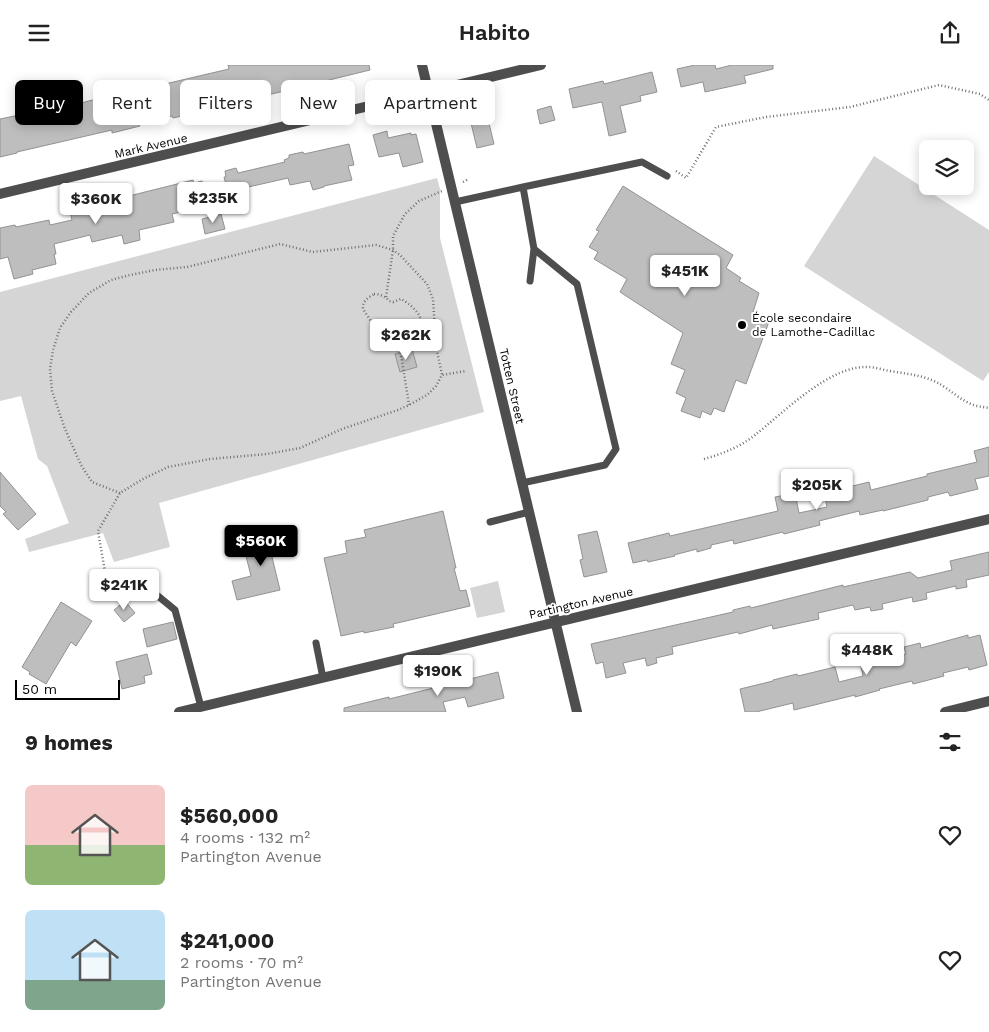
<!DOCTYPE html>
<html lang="en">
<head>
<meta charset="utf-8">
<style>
  :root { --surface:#fff; --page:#f2f2f2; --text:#222; --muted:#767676; --accent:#000 }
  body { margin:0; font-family:"Work Sans",sans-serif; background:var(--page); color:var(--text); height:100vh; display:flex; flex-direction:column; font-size:19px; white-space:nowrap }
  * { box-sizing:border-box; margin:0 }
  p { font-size:16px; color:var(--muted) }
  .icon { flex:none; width:28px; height:28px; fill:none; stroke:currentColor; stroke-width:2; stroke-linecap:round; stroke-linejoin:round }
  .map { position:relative; height:647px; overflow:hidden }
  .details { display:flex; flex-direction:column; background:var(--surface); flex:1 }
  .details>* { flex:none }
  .banner { position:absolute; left:15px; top:15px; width:500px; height:45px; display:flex; gap:10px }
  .controls { position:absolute; left:919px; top:75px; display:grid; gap:10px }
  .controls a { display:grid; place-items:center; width:55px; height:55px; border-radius:8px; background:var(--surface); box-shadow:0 2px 12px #0003; font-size:25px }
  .scale { position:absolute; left:15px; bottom:12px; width:105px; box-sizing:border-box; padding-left:5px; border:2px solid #000; border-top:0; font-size:14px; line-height:18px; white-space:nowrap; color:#000; -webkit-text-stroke:4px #fff; paint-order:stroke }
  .price { position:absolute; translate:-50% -42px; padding:0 11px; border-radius:5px; background:#fff; color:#222; font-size:16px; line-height:32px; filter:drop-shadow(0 1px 2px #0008) }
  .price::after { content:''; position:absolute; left:50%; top:30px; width:15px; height:11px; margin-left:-8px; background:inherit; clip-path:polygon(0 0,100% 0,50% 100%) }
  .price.active { background:var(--accent); color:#fff }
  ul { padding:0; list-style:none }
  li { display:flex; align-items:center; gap:15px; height:125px; padding:0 25px }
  li span { display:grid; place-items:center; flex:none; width:140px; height:100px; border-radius:8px; color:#555 }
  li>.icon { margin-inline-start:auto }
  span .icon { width:60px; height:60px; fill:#fffc; stroke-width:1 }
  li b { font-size:21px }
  h2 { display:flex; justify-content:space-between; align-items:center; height:60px; padding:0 25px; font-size:21px }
  .chip { padding:0 18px; border-radius:8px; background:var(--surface); box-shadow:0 2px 12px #0003; font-size:18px; line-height:45px }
  .chip.active { background:var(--accent); color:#fff }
  header { display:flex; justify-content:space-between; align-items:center; height:65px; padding:0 25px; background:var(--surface); font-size:22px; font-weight:600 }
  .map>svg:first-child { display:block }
  .green { fill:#d5d5d5 }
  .building { fill:#bebebe; stroke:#929292 }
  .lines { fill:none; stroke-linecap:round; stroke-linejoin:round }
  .path { stroke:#707070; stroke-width:2.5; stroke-dasharray:1 2.5; stroke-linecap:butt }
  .lane { stroke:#4e4e4e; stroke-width:7 }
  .street { stroke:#4e4e4e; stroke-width:10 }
  .poi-dot { fill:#000; stroke:#fff; stroke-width:2 }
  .labels { text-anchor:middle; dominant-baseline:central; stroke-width:4; stroke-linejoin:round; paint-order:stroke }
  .street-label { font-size:12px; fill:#000; stroke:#fff }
  .poi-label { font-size:12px; fill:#000; stroke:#fff; text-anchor:start }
</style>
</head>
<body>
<header><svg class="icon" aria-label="menu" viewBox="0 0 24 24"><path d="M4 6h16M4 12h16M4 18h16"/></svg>Habito<svg class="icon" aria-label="share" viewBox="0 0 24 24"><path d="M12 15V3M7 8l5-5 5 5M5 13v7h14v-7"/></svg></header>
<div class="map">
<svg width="989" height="647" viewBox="0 0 989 647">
  <rect width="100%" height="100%" fill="#fff"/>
  <!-- green -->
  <path class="green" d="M874,91l115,74v142l-6,9 -179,-115z
    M437,113l3,11v49l44,174 -325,91 11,44 -56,15 -11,-29 -74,19 -4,-13 44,-16 -22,-57 -9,-7 -17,-63 -21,5v-109z
    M498,516l7,31 -28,6 -7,-30z"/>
  <!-- building -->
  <path class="building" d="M228,0h141l1,5 -184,45 -13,3 -1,-2 -33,8 1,2 -28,7v-3l-95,22v1l-17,4v-38l19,-4 -2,-7 21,-5 1,7 22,-5 1,3 42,-11 -1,-2 20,-5 4,14 21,-5 -1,-6 19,-5 -1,-4 64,-15z
    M695,0h20l1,4 16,-4h41v4l-29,7 2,7 -41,9 -2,-10 -22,5 -4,-18z
    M652,7l5,20 -17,4 1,5 -21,5 6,26 -17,4 -7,-34 -29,6 -4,-19 34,-8 1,3z
    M551,41l4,14 -15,4 -3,-14z
    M486,46l8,33 -17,4 -8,-33z
    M387,66l1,7 23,-5v2l5,-1 7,28 -20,5 -4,-14 -20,4 -6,-22z
    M349,79l5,21 -6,1 4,14 -28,6v1l-11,3 -3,-9 -20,4 -2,-7 -44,10 3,12 -16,4 -7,-27h2l-1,-6 11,-3 2,5 47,-11 -1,-2 5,-2v-3l14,-3 1,2z
    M193,115l1,3 8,-2 3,13 -9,3 2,11 -26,6 2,8 -35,8 1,10 -16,4 -2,-9 -30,7 -2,-7 -36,9 2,10h-2l2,10 -24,6 1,4 -19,5 -6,-22 -8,2v-31l15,-3 1,2 33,-7 1,5 22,-5 -2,-8 51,-13v-1z
    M623,121l110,69 -7,13 15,10 -2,3 20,12 -6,19 17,7 -24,65 -10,-4 -12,32 -10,-4 -3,7 -9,-4 -2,7 -19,-7 5,-13 -10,-5 9,-23 -14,-6 12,-31 -63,-41 7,-13 -33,-20 4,-7 -9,-5 10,-16 -3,-1z
    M221,149l4,15 -20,5 -3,-15z
    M412,284l5,18 -17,5 -5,-18z
    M989,382v29l-14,3 3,10 -28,7 -2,-4 -20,5v3l-45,11v-1l-23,5 -1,-4 -40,10 1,4 -36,9 -1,-2 -49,12 -1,-4 -22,5v3l-14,4v-3l-23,6 1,1 -27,6 -1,-2 -14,3 -5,-20 41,-10 1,3 108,-25 -3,-14 20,-4 4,20 28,-6 -3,-14 45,-11 2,8 56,-14v-2l50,-12 -3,-11z
    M0,407l36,42 -18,16 -15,-16 3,-2 -6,-6z
    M443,446l13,57h-2l6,23 6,-1 4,16 -77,18 1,3 -30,6v-2l-23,5 -17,-78 23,-5 -2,-12 21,-4 -2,-7z
    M597,466l10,41 -23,5 -4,-17 3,-1 -5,-24z
    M284,467l5,21 -17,4 8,33 -43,10 -5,-19 19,-5 -8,-32 26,-6 -1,-3z
    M989,487v23l-23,5 1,7 -11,2v-3l-30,7 1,6 -14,3 -1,-5 -30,7 1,5 -12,2 -1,-4 -15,3 -2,-5 -35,8 1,6 -46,10 -1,-4 -33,9 -1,-2 -66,15 1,7 -17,4 1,5 -10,3 -2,-8 -22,5 3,10 -20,5 -3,-16 -7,2 -5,-20 142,-32v-2l17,-4 1,2 92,-23v2l67,-15 8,6 34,-8 -2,-9z
    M125,536l10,12 -11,9 -10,-12z
    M61,537l31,19 -16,25 -5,-4 -25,42 -17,-10 1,-2 -8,-5z
    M173,557l4,17 -30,8 -4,-18z
    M968,570v3l12,-3 7,30 -18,5 -1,-3 -25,6 1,3 -31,8 -1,-3 -33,8 1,1 -25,7v-2l-61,15 -1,-7 -37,9h-11l-5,-23 33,-8v-1l24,-6 1,2 37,-9 4,15 24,-6 -3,-14 20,-5 1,3 25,-6 -2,-7 16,-4 1,5z
    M147,589l5,20 -8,2 1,7 -23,6 -6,-27z
    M498,607l6,26 -36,9 -3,-10 -22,5 3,10h-102v-4l45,-11v2z"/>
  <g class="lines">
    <!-- path -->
    <path class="path" d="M676,106l10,7 30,-51 50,-10 84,-10 89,-22 41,9 9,6
      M463,117l6,-3
      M374,229c6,0 12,3 15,7l4,1 8,-3c8,4 20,14 20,23 1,9 -17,22 -25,19 -16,-4 -25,-20 -33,-32 -1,-8 5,-11 11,-15z
      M386,232l7,-47v-14l12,-22 14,-13 23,-10
      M400,277v6l9,57
      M704,394c18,-5 36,-12 51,-24 28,-22 75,-70 113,-68 7,0 15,3 22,4 17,3 33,4 48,12 11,6 25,19 36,22 5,2 10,2 15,3
      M120,428l-28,-11 -11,-17 -16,-36 -13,-38 -2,-22 3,-19 7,-22 11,-16 18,-19 22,-13 19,-5 25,-5 32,-3 93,-23 33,8 63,-7 17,5 7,5 27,29 6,15 3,47 6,29
      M105,507l-7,-41 22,-38 23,-14 25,-12 42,-8 57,-5 33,-6 42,-19 56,-19 11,-5 18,-10 9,-9 6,-11 24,-4"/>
    <!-- lane -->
    <path class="lane" d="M523,122l119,-25 25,14
      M455,137l68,-15 11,62 -4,32
      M522,418l83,-18 11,-16 -39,-165 -43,-35
      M490,457l39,-10
      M106,515l12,9 40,7 17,14 26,97
      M316,578l7,35"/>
    <!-- street -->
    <path class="street" d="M422,0l155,647
      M0,129l541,-129
      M179,647l810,-193
      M945,647l44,-11"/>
  </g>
  <!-- markers -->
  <circle class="poi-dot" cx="742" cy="260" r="5"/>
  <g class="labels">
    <!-- street labels -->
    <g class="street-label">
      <text transform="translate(151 81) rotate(-13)">Mark Avenue</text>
      <text transform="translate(512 321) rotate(77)">Totten Street</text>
      <text transform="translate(581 538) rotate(-13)">Partington Avenue</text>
    </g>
    <!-- poi labels -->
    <g class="poi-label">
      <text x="752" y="253">École secondaire<tspan x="752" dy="14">de Lamothe-Cadillac</tspan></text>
    </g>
  </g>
</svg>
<div class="controls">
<a><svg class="icon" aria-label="layers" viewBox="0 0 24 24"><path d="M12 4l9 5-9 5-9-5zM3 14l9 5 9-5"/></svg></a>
</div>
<div class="scale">50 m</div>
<b class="price" style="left:213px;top:159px">$235K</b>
<b class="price" style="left:96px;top:160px">$360K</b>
<b class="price" style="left:685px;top:232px">$451K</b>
<b class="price" style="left:406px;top:296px">$262K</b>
<b class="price" style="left:817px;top:446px">$205K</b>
<b class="price active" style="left:261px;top:502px">$560K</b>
<b class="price" style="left:124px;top:546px">$241K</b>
<b class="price" style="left:867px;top:611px">$448K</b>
<b class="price" style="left:438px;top:632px">$190K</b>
<div class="banner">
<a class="chip active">Buy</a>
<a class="chip">Rent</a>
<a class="chip">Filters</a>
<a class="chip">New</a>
<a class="chip">Apartment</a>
</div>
</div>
<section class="details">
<h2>9 homes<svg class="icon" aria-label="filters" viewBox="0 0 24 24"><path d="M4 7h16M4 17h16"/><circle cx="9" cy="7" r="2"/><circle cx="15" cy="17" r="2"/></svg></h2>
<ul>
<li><span style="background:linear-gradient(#f6c9c9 60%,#8fb573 0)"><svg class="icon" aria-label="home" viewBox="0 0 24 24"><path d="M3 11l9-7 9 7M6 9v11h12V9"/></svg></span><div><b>$560,000</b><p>4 rooms · 132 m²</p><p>Partington Avenue</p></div><svg class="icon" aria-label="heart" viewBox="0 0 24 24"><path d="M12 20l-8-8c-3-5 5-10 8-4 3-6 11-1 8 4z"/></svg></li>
<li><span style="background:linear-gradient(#bfe0f5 70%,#7fa58c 0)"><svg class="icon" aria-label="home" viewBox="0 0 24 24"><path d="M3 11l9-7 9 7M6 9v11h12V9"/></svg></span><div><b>$241,000</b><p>2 rooms · 70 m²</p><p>Partington Avenue</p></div><svg class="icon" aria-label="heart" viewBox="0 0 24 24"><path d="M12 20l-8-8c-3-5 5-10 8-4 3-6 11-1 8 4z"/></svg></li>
</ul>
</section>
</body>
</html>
